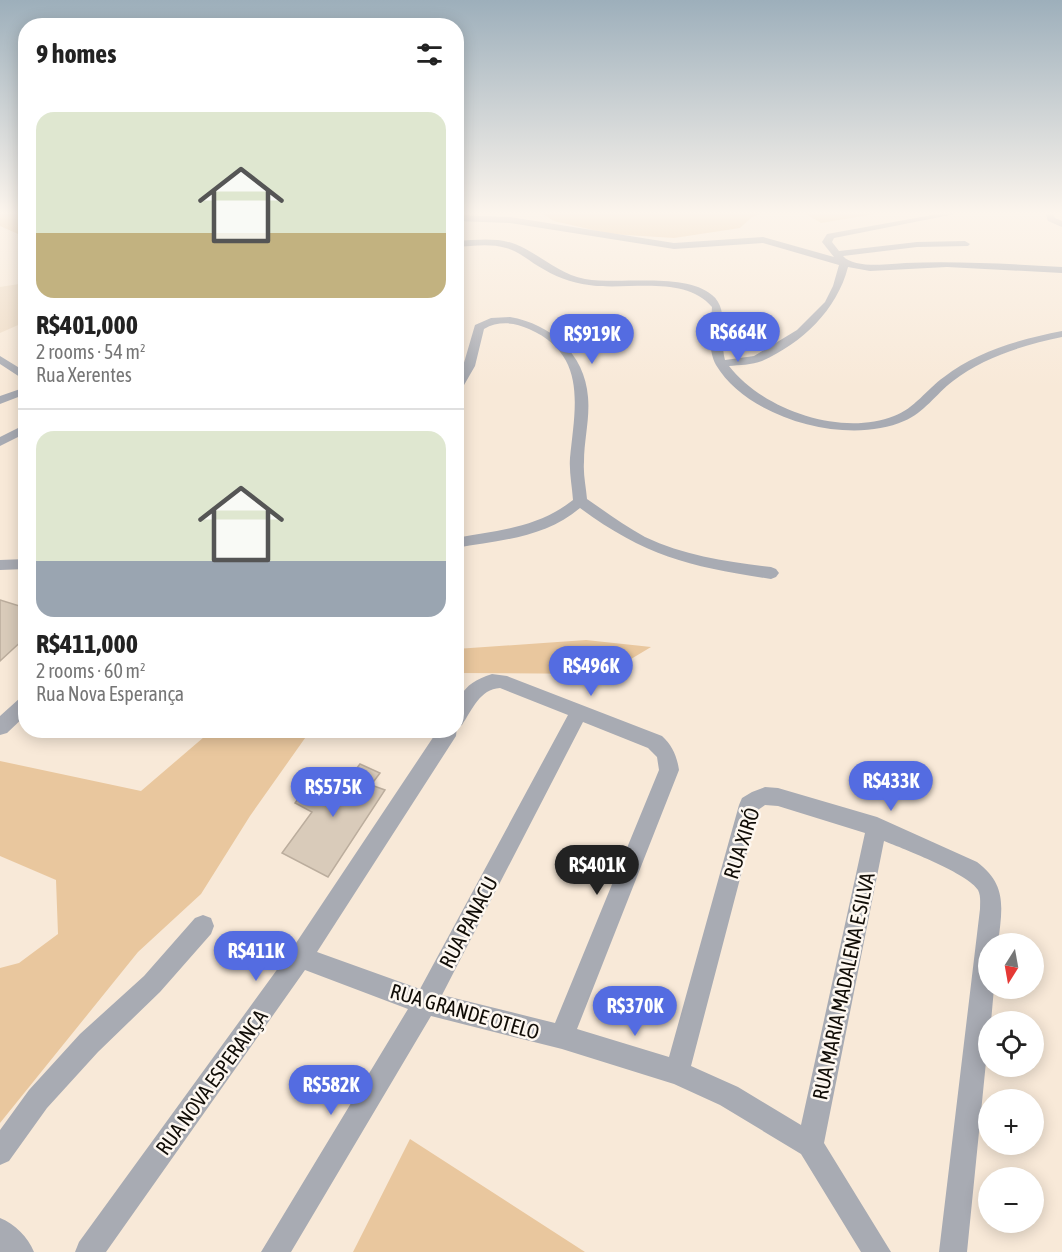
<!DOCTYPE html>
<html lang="en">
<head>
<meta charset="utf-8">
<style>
  :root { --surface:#fff; --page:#f2f2f2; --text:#222; --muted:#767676; --line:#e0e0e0; --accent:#546ce1 }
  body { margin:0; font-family:"Asap Condensed",sans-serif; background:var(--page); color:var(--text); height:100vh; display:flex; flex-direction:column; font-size:22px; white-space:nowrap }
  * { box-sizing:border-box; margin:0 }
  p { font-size:20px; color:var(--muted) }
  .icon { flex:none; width:33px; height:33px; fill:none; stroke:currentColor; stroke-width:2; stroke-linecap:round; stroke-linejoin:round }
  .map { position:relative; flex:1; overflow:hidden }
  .sheet { position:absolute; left:18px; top:18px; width:446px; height:720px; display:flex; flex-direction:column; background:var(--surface); border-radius:24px; box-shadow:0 3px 15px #0003 }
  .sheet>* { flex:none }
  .needle { width:39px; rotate:191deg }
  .tools { position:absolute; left:978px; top:933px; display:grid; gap:12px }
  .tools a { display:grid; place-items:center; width:66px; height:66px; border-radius:50%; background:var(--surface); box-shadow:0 3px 15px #0003; font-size:30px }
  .price { position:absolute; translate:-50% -51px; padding:0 14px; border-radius:21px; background:var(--accent); color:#fff; font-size:20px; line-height:39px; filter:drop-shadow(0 2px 3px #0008) }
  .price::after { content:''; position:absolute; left:50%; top:36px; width:18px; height:14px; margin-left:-9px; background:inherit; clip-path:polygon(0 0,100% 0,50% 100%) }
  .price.on { background:#222; color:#fff }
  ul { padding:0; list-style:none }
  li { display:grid; align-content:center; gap:12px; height:318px; padding:0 18px }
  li+li { border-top:2px solid var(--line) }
  li span { display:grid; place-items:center; height:186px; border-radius:18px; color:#555 }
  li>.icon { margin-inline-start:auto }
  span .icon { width:108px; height:108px; fill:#fffc; stroke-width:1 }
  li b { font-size:26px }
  h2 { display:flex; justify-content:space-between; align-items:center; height:72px; padding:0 18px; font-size:26px }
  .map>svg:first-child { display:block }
  .built { fill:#eedbc4 }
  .green { fill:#e9c79e }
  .building { fill:#d9cbba; stroke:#bbad9d; stroke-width:1.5 }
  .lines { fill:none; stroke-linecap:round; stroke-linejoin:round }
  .minor { fill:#a8abb3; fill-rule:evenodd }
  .labels { text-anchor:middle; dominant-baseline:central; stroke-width:5; stroke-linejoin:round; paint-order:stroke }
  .near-street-label { font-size:21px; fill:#110d07; stroke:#fef8f1 }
</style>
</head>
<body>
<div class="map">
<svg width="1062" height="1252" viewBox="0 0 1062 1252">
  <rect width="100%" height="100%" fill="#f8e9d8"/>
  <!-- built -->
  <path class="built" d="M25,283v39l-25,11v-46z"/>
  <!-- green -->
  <path class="green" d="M0,212h25v25l-25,-11z
    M540,212h226l-14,5 -12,11 -66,10 -64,-4 -56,-13z
    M803,212h84l-66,11z
    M586,640l65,7 -45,27 -150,-1v-24z
    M211,731h99l-60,85 -49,78 -63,58 -138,171v-155l19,-5 39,-29 -2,-54 -56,-24v-95l141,30z
    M410,1139l175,113h-232z"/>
  <!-- building -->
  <path class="building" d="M0,600l26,8v29l-26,24z
    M360,764l20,9 -9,12 14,5 -57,87 -46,-24 30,-41 -17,-9 17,-23 17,9 15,-20 9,4z"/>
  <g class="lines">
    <!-- minor -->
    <path class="minor" d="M949,212h16l-131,26 -2,4 7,9 78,-9 48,-1 5,3 -2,2 -51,1 -74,9c11,13 47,8 62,7 53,-2 105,1 157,4v6l-115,-6 -77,4 -22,-4c-11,43 -46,76 -86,94 -10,4 -23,4 -33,5 34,44 112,71 165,50 20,-7 33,-27 50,-39 33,-26 77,-38 118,-46v6c-38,8 -78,20 -109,44 -17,13 -29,32 -49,40 -56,25 -156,-2 -188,-56 -9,-16 -5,-40 -4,-58 -28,-33 -85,-16 -123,-22 -18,-2 -35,-9 -51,-19 -10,-6 -20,-15 -32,-18 -16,-5 -34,-2 -50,-1v-6c20,-1 40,-4 59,3 25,10 43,30 70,35 35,6 100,-7 127,16 18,14 7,44 13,65l29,-4 43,-26 28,-28 8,-16 6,-21 -76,-22 -89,6 -164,-26 -54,-2v-6l54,2 164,26 89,-6 71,20 -12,-15 5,-8z
      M1045,212h8l2,6 7,3v6l-14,-6z
      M510,317c41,7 75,37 78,80 2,22 -4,43 -4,65 -1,12 2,25 3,37 19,13 38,27 58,38 40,19 83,25 126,30l5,2 3,4 -3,4 -5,2c-79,-12 -125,-22 -191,-71 -35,30 -80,32 -124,40v-10c42,-8 82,-10 117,-38 -1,-14 -4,-28 -3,-42 5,-51 18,-103 -41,-129 -15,-7 -31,-8 -45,0l-9,37 -15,26 -4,1v-14l7,-13 12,-41 16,-7z
      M0,356l26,16v9l-26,-17z
      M26,387v7l-26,10v-8z
      M26,424v9l-26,13v-9z
      M26,559v10l-26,1v-10z
      M492,674l15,2 155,60c10,9 15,20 17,34l-102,259 92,28 70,-252 3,-7 10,-6 13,-5 13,1 99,29 100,45c31,23 25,47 21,82h-10v44h6l-3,34h-3v20l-21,210h-28l41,-343c0,-6 1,-13 -2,-19 -9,-16 -74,-41 -94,-49l-60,302 67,109h-30l-60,-98 -81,-49 -46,-21 -112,-35 -131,-33 -140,236h-30l147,-243 -103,-39 -199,282h-31l4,-10 213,-293 146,-219h18c0,-31 3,-45 36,-56zM500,688l68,27 -148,274 -103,-37 139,-216 1,-9 5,-2c10,-15 18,-36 38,-37zM583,722l65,26 9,9 2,13 -104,253 -113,-28zM765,805l13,1 87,27 -64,292 -63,-38 -47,-21 67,-256z
      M26,696v19l-19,18 -7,2v-19l20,-18z
      M203,915l8,3 3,8 -3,8 -51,58 -62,60 -51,56 -38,53 -9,4v-35l29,-40 51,-56 64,-58 51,-58z
      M0,1218c15,6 28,19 34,34h-34z"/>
  </g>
  <!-- sky -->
  <linearGradient id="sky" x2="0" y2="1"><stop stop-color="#9dafbb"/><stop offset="0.55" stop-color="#fcf5ed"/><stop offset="1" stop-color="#fcf5ed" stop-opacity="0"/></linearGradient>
  <rect width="1062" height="387" fill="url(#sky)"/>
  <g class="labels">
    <!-- near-street labels -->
    <g class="near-street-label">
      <text transform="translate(741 843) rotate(-72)">RUA XIRÓ</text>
      <text transform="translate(468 922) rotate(-62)">RUA PANACU</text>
      <text transform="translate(843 986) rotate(-78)">RUA MARIA MADALENA E SILVA</text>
      <text transform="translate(465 1011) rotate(16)">RUA GRANDE OTELO</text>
      <text transform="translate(211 1082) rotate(-54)">RUA NOVA ESPERANÇA</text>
    </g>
  </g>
</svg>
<div class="tools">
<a><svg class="needle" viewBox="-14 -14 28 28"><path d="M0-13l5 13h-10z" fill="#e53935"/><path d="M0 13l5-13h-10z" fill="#767676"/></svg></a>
<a><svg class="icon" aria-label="locate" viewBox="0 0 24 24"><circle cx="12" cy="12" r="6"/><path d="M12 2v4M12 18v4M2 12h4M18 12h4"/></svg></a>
<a>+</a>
<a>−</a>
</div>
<b class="price" style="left:738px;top:363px">R$664K</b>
<b class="price" style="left:592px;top:365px">R$919K</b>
<b class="price" style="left:591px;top:697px">R$496K</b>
<b class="price" style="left:891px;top:812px">R$433K</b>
<b class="price" style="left:333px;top:818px">R$575K</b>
<b class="price on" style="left:597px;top:896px">R$401K</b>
<b class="price" style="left:256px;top:982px">R$411K</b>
<b class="price" style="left:635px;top:1037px">R$370K</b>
<b class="price" style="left:331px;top:1116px">R$582K</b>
<section class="sheet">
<h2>9 homes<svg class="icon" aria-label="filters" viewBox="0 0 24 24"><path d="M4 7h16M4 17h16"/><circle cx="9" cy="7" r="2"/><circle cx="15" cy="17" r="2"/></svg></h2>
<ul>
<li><span style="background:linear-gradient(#dfe7d0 65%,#c2b280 0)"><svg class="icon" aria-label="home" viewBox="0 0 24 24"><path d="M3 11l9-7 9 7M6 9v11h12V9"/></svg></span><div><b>R$401,000</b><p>2 rooms · 54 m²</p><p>Rua Xerentes</p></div></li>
<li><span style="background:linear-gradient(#dfe7d0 70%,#9aa5b1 0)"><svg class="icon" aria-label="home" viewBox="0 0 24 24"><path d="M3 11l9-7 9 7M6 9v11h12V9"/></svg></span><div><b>R$411,000</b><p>2 rooms · 60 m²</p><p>Rua Nova Esperança</p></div></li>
</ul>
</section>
</div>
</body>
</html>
